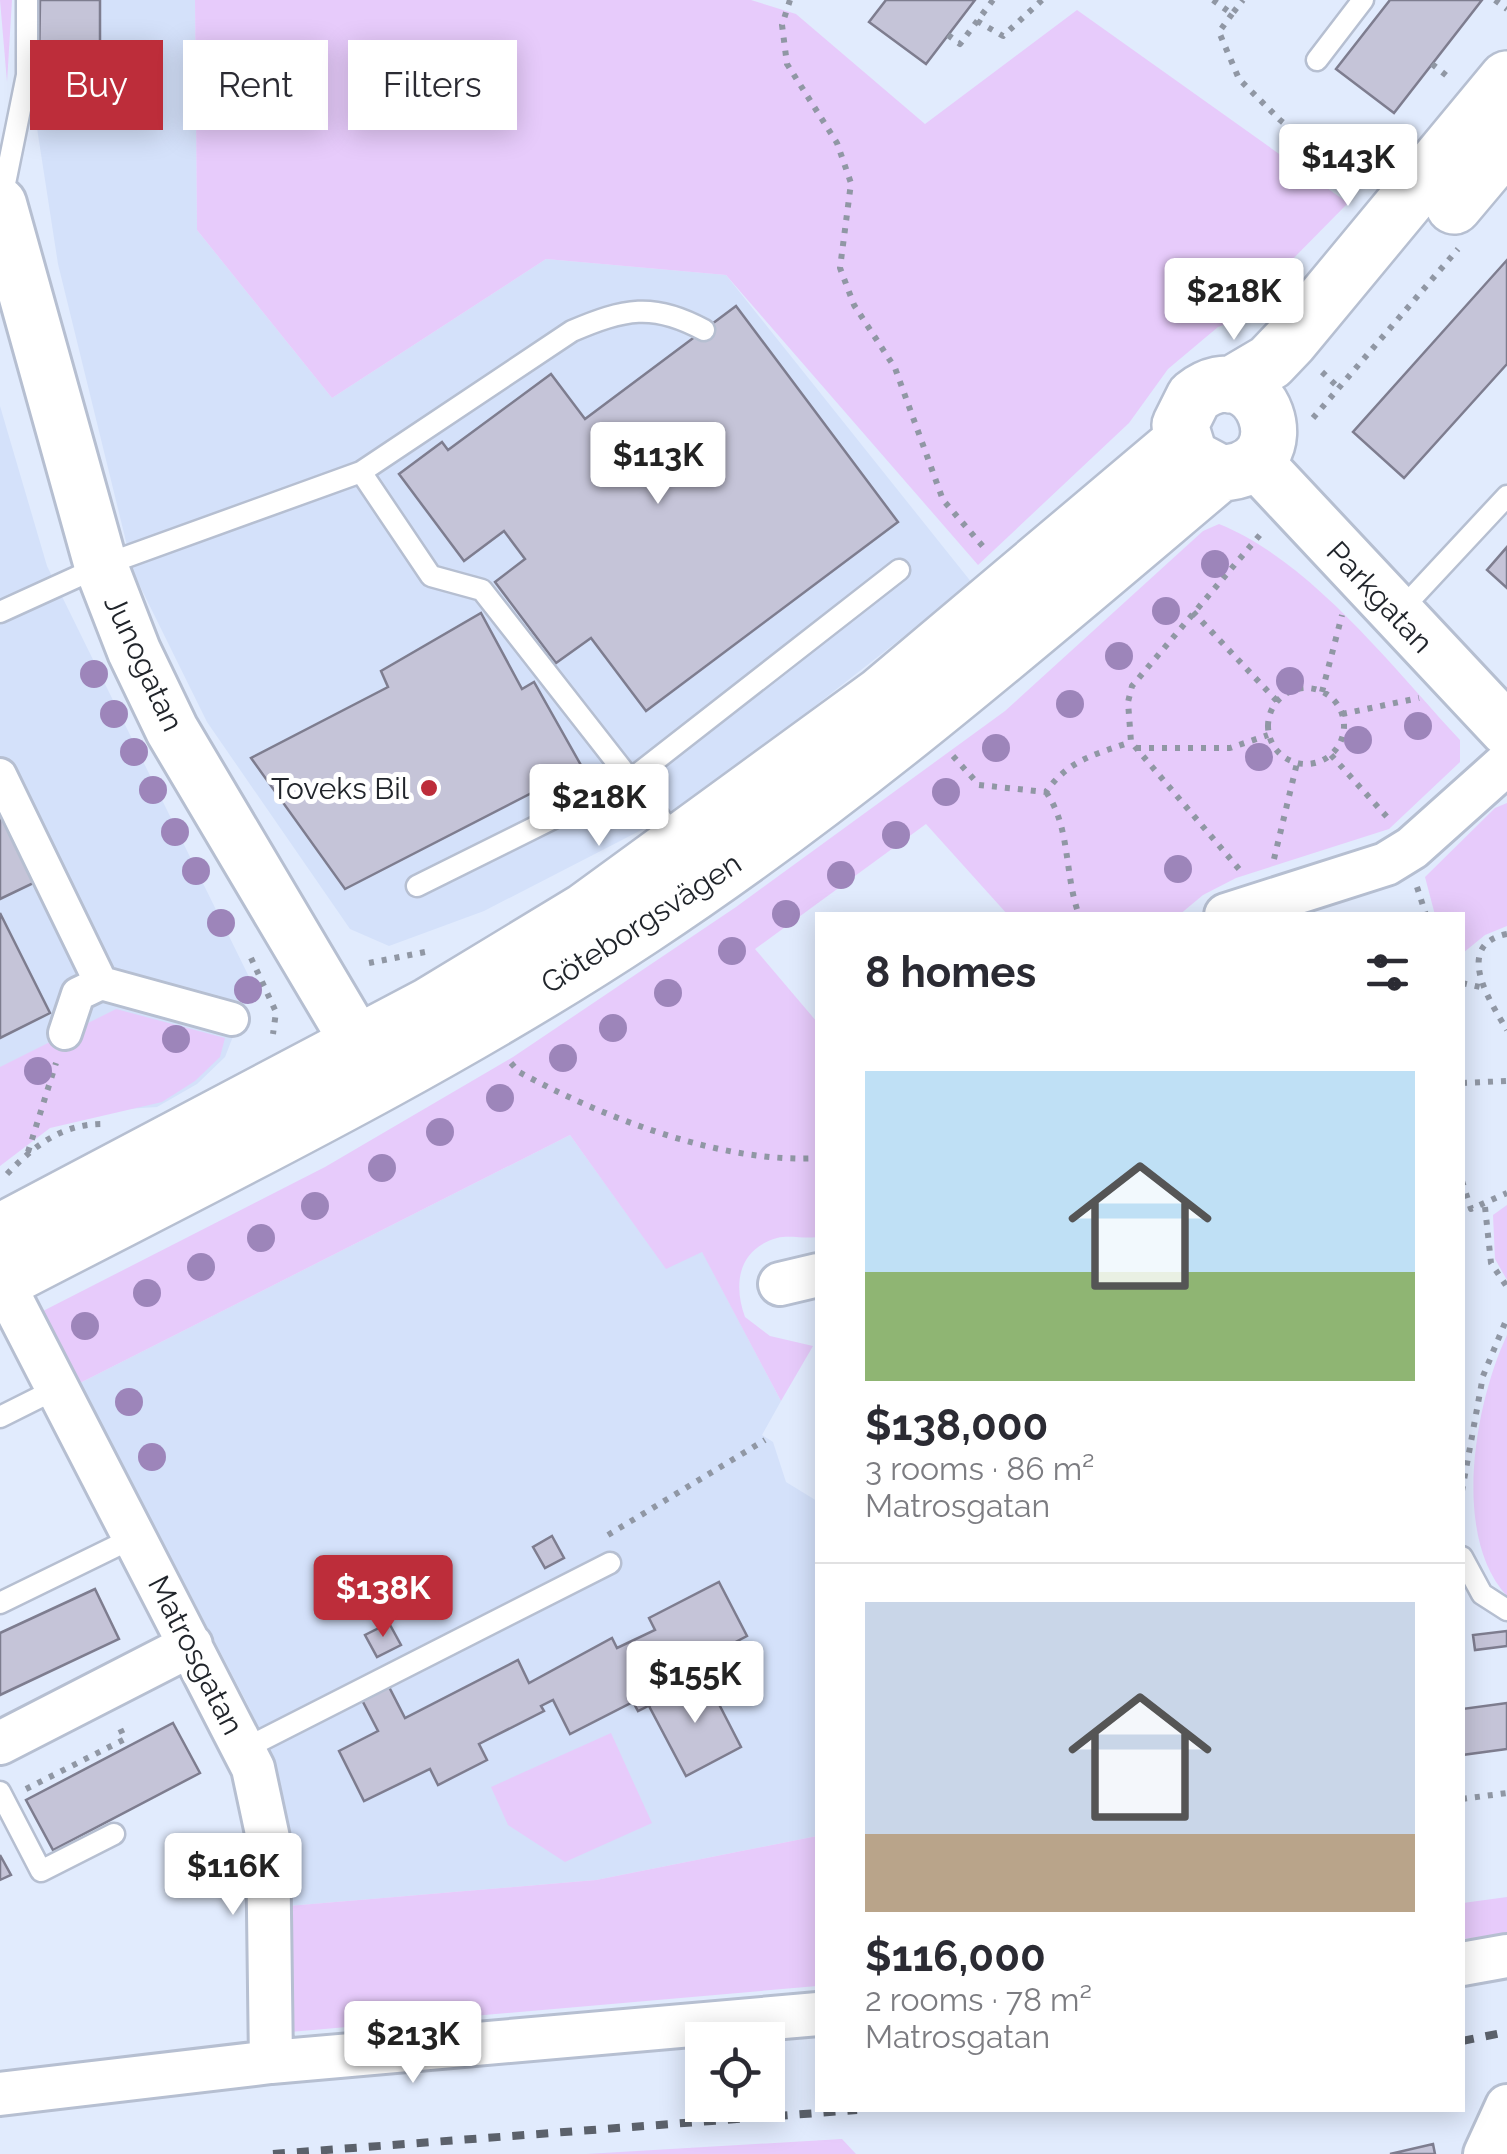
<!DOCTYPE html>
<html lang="en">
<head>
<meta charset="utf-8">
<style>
  :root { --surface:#fff; --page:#f2f2f3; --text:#2b2b33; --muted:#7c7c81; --line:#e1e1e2; --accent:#bd2d3a }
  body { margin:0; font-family:Raleway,sans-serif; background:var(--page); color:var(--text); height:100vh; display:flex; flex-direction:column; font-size:38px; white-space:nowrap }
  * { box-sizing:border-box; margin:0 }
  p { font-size:32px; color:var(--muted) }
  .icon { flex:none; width:55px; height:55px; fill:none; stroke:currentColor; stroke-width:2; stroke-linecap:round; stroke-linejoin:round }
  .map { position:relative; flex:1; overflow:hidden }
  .drawer { position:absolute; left:815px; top:912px; width:650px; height:1200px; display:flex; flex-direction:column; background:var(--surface); border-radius:0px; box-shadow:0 5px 25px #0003 }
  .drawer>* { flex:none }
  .guide { position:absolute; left:30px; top:40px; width:635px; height:90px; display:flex; gap:20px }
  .buttons { position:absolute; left:685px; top:2022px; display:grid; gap:20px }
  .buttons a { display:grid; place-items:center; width:100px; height:100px; border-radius:0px; background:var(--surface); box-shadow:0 5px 25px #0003; font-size:50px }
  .price { position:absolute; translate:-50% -85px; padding:0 22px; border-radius:10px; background:#fff; color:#222; font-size:32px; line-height:65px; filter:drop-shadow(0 2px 5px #0008) }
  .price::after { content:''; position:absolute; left:50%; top:60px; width:30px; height:22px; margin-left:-15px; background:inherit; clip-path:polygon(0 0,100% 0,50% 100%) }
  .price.on { background:var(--accent); color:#fff }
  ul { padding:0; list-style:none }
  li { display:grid; align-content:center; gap:20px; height:530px; padding:0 50px }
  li+li { border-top:2px solid var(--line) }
  li span { display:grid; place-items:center; height:310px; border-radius:0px; color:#555 }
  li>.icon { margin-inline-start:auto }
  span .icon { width:180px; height:180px; fill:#fffc; stroke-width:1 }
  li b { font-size:42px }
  h2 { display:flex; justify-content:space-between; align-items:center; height:120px; padding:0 50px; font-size:42px }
  .chip { padding:0 35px; border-radius:0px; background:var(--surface); box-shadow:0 5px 25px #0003; font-size:35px; line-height:90px }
  .chip.on { background:var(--accent); color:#fff }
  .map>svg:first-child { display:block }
  .built { fill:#d4e1fa }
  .green { fill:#e7cbfb }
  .building { fill:#c5c4d8; stroke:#7e7d8f; stroke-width:2.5 }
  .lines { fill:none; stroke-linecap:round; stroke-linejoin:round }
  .service-casing { stroke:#b6bfd1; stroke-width:25 }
  .pedestrian-casing { stroke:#b6bfd1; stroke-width:38 }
  .minor-casing { stroke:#b6bfd1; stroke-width:48 }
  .tertiary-casing { stroke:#b6bfd1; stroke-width:58 }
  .secondary-casing { stroke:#b6bfd1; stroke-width:60 }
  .path { stroke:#9097a4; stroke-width:6; stroke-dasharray:5 8; stroke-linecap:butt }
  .service { stroke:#fff; stroke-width:20 }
  .pedestrian { stroke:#fff; stroke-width:32 }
  .minor { stroke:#fff; stroke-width:42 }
  .tertiary { stroke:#fff; stroke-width:52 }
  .secondary { stroke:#fff; stroke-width:55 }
  .rail { stroke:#5b616b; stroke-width:8; stroke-dasharray:12 12; stroke-linecap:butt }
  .tree { fill:#9d85ba }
  .poi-dot { fill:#bd2d3a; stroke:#fff; stroke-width:4 }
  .labels { text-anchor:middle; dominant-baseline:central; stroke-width:10; stroke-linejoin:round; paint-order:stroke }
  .street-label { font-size:30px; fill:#21252b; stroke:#fff }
  .poi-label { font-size:30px; fill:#21252b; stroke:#fff; text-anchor:end }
</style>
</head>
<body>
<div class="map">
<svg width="1507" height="2154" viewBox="0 0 1507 2154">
  <rect width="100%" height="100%" fill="#e1ebfd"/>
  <!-- built -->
  <path class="built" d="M35,0h160l2,230 135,168 214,-139 180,16 246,308 -286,224 -202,104 -95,35 -39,-17 -143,-207 -73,-148 -76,-310 -21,-136z
    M0,406l47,160 206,419 -28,72 -28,27 -40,23 -78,5 -43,18 -36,29z
    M570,1135l96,133 36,-17 79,150 -19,34 11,7 13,40 31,19v335l-221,44 -308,26 -18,-135 -20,-62 -170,-326z"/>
  <!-- green -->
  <path class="green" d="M0,0h12l-5,82z
    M195,0h556l45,14 129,110 152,-114 271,193 -69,70 -31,43 -30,11 -50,42 -39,54 -151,142 -252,-290 -180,-16 -214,139 -135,-168z
    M1219,524c92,37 174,144 241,216v22l-71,67 -153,49 -33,17 -24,20h-171l-82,-91 -171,125 62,73v215c-13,2 -27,-2 -40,1 -39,11 -44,46 -32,79l25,19 43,10 -32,55 -79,-149 -36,17 -96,-134 -490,248 -37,-72 282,-144 188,-110 223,-150 269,-196 198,-180z
    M1507,803v123l-22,9 -22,18 -1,-38h-27l-10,-38 70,-69z
    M116,1009l109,29 -5,19 -25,24 -33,21 -112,26 -50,38v-99z
    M1507,1205v75l-12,-21 -2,-44z
    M1507,1335v261c-56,-60 -32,-193 0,-261z
    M611,1733l41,90 -87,39 -57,-37 -17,-38z
    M817,1836v150l-527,46 -2,-126 308,-26z
    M1507,1897v37l-44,5v-36z
    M842,2139l14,15h-270z"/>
  <!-- building -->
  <path class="building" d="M40,0h60v65h-61z
    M886,0h89l-49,64 -57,-42z
    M1390,0h92l-88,113 -58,-44z
    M1507,260v104l-103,114 -51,-46z
    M736,306l162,216 -252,189 -55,-73 -35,25 -61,-81 30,-23 -21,-28 -40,30 -65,-87 43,-32 6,8 103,-76 34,45z
    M1507,547v41l-20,-18z
    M481,613l41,76 12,-7 48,85 -237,122 -94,-131 137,-71 -7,-16z
    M0,789l44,89 -44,21z
    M0,913l50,100 -50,25z
    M552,1536l12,22 -19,10 -12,-21z
    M719,1582l28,54 -63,33 8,15 -54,27 -5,-9 -63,32 -17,-34 -12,6 3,5 -65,33 8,16 -49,25 -8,-16 -66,32 -25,-50 39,-20 -16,-31 27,-13 16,31 113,-58 11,23 83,-45 5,10 38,-18 -6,-12z
    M95,1589l24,50 -119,56v-62z
    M389,1623l12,22 -24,12 -12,-22z
    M1507,1631v15l-32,4 -2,-15z
    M705,1677l36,70 -55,29 -37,-70z
    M1507,1703v46l-45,6v-46z
    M173,1723l27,50 -147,77 -27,-50z
    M0,1855l11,20 -11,5z
    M1433,2144l2,10h-45z"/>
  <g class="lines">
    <defs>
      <path id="service" d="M1317,60l46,-60
        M1,203l26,-128v-75
        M361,472l70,104 51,14 197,252
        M0,612l101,-46 260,-94 211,-141c52,-22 81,-29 132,-1
        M1398,613l109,-117
        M417,886l213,-106 269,-210
        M0,1417l58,-29
        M1462,1557l20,37 25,16
        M0,1603l135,-66
        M244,1749l366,-186
        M0,1792l41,79 73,-37"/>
      <path id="pedestrian" d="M0,775l101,208 131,36
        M65,1033l13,-39 23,-11"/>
      <path id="minor" d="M1226,915l160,-51 26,-16 95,-85
        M2,1281l251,487 15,70 3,224
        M780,1284l38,-9
        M0,1743l191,-98
        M1462,1964l45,-8
        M0,2094l271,-32 547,-48
        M1485,2154l22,-48"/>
      <path id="tertiary" d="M0,204l101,362 33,85 38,79 208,351
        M1255,461l252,269"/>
      <path id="secondary" d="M1454,206l53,-63
        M1231,385l39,-23 20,-21 217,-262
        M0,1232l430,-227 155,-94 296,-216 301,-254
        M0,1282c217,-113 439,-220 643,-355 205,-135 390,-296 577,-454 89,-2 41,-129 -26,-76l-14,28 10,32 30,16"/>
    </defs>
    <!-- service casing -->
    <use href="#service" class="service-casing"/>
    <!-- pedestrian casing -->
    <use href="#pedestrian" class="pedestrian-casing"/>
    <!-- minor casing -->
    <use href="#minor" class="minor-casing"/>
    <!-- tertiary casing -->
    <use href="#tertiary" class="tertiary-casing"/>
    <!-- secondary casing -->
    <use href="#secondary" class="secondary-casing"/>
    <!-- path -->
    <path class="path" d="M790,0l-8,25 5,39 50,79 14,40 -11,85 14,37 41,63 48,132 43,50
      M1213,0l19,14 11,-14
      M1495,0l12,9
      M1232,14l-13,18 20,47 41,41 83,66
      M977,21l26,15 39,-36
      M948,35l12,9 33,-44
      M1432,64l20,16
      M1322,372l17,16
      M1313,418l145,-169
      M1193,612l84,89
      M1268 726a38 38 0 1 1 76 0a38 38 0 1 1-76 0Z
      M1322,692l20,-77
      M1342,714l77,-16
      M1136,748h94l38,-13
      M1331,755l56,62
      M953,756l26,29 67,7c22,-32 50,-38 85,-50
      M1046,792c25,36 18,82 33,123
      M1274,859l23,-96
      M1239,869l-108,-127 -3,-40 4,-16 132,-156
      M1417,887l9,28
      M1507,934c-55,11 -16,69 0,96
      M251,958l25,54 -3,22
      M369,963l56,-11
      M1462,983l18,4
      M511,1063l8,9c83,45 203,92 299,86
      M1462,1083l45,-2
      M28,1152l28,-89
      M7,1174c28,-29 55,-50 96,-50
      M1462,1181l9,28 36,-16
      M1485,1207l6,56 16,24
      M1462,1491l21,-115 24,-58
      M608,1535l157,-95
      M26,1789l99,-50 -7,-15
      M1462,1799l45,-6"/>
    <!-- service -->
    <use href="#service" class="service"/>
    <!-- pedestrian -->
    <use href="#pedestrian" class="pedestrian"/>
    <!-- minor -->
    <use href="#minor" class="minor"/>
    <!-- tertiary -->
    <use href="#tertiary" class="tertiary"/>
    <!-- secondary -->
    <use href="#secondary" class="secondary"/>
    <!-- rail -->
    <path class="rail" d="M1462,2041l45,-9
      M273,2154l584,-44"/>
  </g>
  <!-- trees -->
  <g class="tree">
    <circle cx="1215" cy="564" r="14"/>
    <circle cx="1166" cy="611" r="14"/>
    <circle cx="1119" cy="656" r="14"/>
    <circle cx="94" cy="674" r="14"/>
    <circle cx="1290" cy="681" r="14"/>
    <circle cx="1070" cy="704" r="14"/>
    <circle cx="114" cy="714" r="14"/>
    <circle cx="1418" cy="726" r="14"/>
    <circle cx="1358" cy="740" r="14"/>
    <circle cx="996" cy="748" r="14"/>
    <circle cx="134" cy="752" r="14"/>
    <circle cx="1259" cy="757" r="14"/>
    <circle cx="153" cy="790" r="14"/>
    <circle cx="946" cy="792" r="14"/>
    <circle cx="175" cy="832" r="14"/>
    <circle cx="896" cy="835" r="14"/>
    <circle cx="1178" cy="869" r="14"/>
    <circle cx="196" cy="871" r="14"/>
    <circle cx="841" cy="875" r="14"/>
    <circle cx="786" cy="914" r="14"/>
    <circle cx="221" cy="923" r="14"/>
    <circle cx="732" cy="951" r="14"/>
    <circle cx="248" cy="990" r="14"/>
    <circle cx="668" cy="993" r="14"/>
    <circle cx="613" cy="1028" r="14"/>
    <circle cx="176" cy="1039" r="14"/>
    <circle cx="563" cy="1058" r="14"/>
    <circle cx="38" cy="1071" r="14"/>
    <circle cx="500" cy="1098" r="14"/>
    <circle cx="440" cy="1132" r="14"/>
    <circle cx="382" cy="1168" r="14"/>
    <circle cx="315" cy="1206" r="14"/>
    <circle cx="261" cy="1238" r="14"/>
    <circle cx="201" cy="1267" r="14"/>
    <circle cx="147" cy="1293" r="14"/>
    <circle cx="85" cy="1326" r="14"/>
    <circle cx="129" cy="1402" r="14"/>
    <circle cx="152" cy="1457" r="14"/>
  </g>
  <!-- markers -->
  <circle class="poi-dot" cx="429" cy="788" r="10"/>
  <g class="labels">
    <!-- street labels -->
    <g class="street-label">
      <text transform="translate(1380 597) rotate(47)">Parkgatan</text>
      <text transform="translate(144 663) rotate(65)">Junogatan</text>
      <text transform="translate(641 923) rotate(-33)">Göteborgsvägen</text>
      <text transform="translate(196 1655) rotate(63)">Matrosgatan</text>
    </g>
    <!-- poi labels -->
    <g class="poi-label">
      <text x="409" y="788">Toveks Bil</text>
    </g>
  </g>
</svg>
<div class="buttons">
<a><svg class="icon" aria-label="locate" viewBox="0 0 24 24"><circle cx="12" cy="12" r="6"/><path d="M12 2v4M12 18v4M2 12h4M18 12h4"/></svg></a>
</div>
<b class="price" style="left:1348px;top:209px">$143K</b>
<b class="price" style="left:1234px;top:343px">$218K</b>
<b class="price" style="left:658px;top:507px">$113K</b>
<b class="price" style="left:599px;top:849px">$218K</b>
<b class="price on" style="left:383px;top:1640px">$138K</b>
<b class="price" style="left:695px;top:1726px">$155K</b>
<b class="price" style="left:233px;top:1918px">$116K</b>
<b class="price" style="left:413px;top:2086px">$213K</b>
<div class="guide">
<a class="chip on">Buy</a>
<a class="chip">Rent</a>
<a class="chip">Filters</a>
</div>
<section class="drawer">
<h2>8 homes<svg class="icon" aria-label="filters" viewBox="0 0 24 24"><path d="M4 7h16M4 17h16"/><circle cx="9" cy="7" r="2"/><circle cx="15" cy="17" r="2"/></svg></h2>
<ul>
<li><span style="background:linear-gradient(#bfe0f5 65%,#8fb573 0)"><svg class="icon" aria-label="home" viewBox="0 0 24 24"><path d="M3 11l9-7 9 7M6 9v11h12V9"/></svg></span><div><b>$138,000</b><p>3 rooms · 86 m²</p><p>Matrosgatan</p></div></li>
<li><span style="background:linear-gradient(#c9d6e8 75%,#b9a48a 0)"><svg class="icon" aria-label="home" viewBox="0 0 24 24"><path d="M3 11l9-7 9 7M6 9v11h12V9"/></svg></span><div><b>$116,000</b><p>2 rooms · 78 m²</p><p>Matrosgatan</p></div></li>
</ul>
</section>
</div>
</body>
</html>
